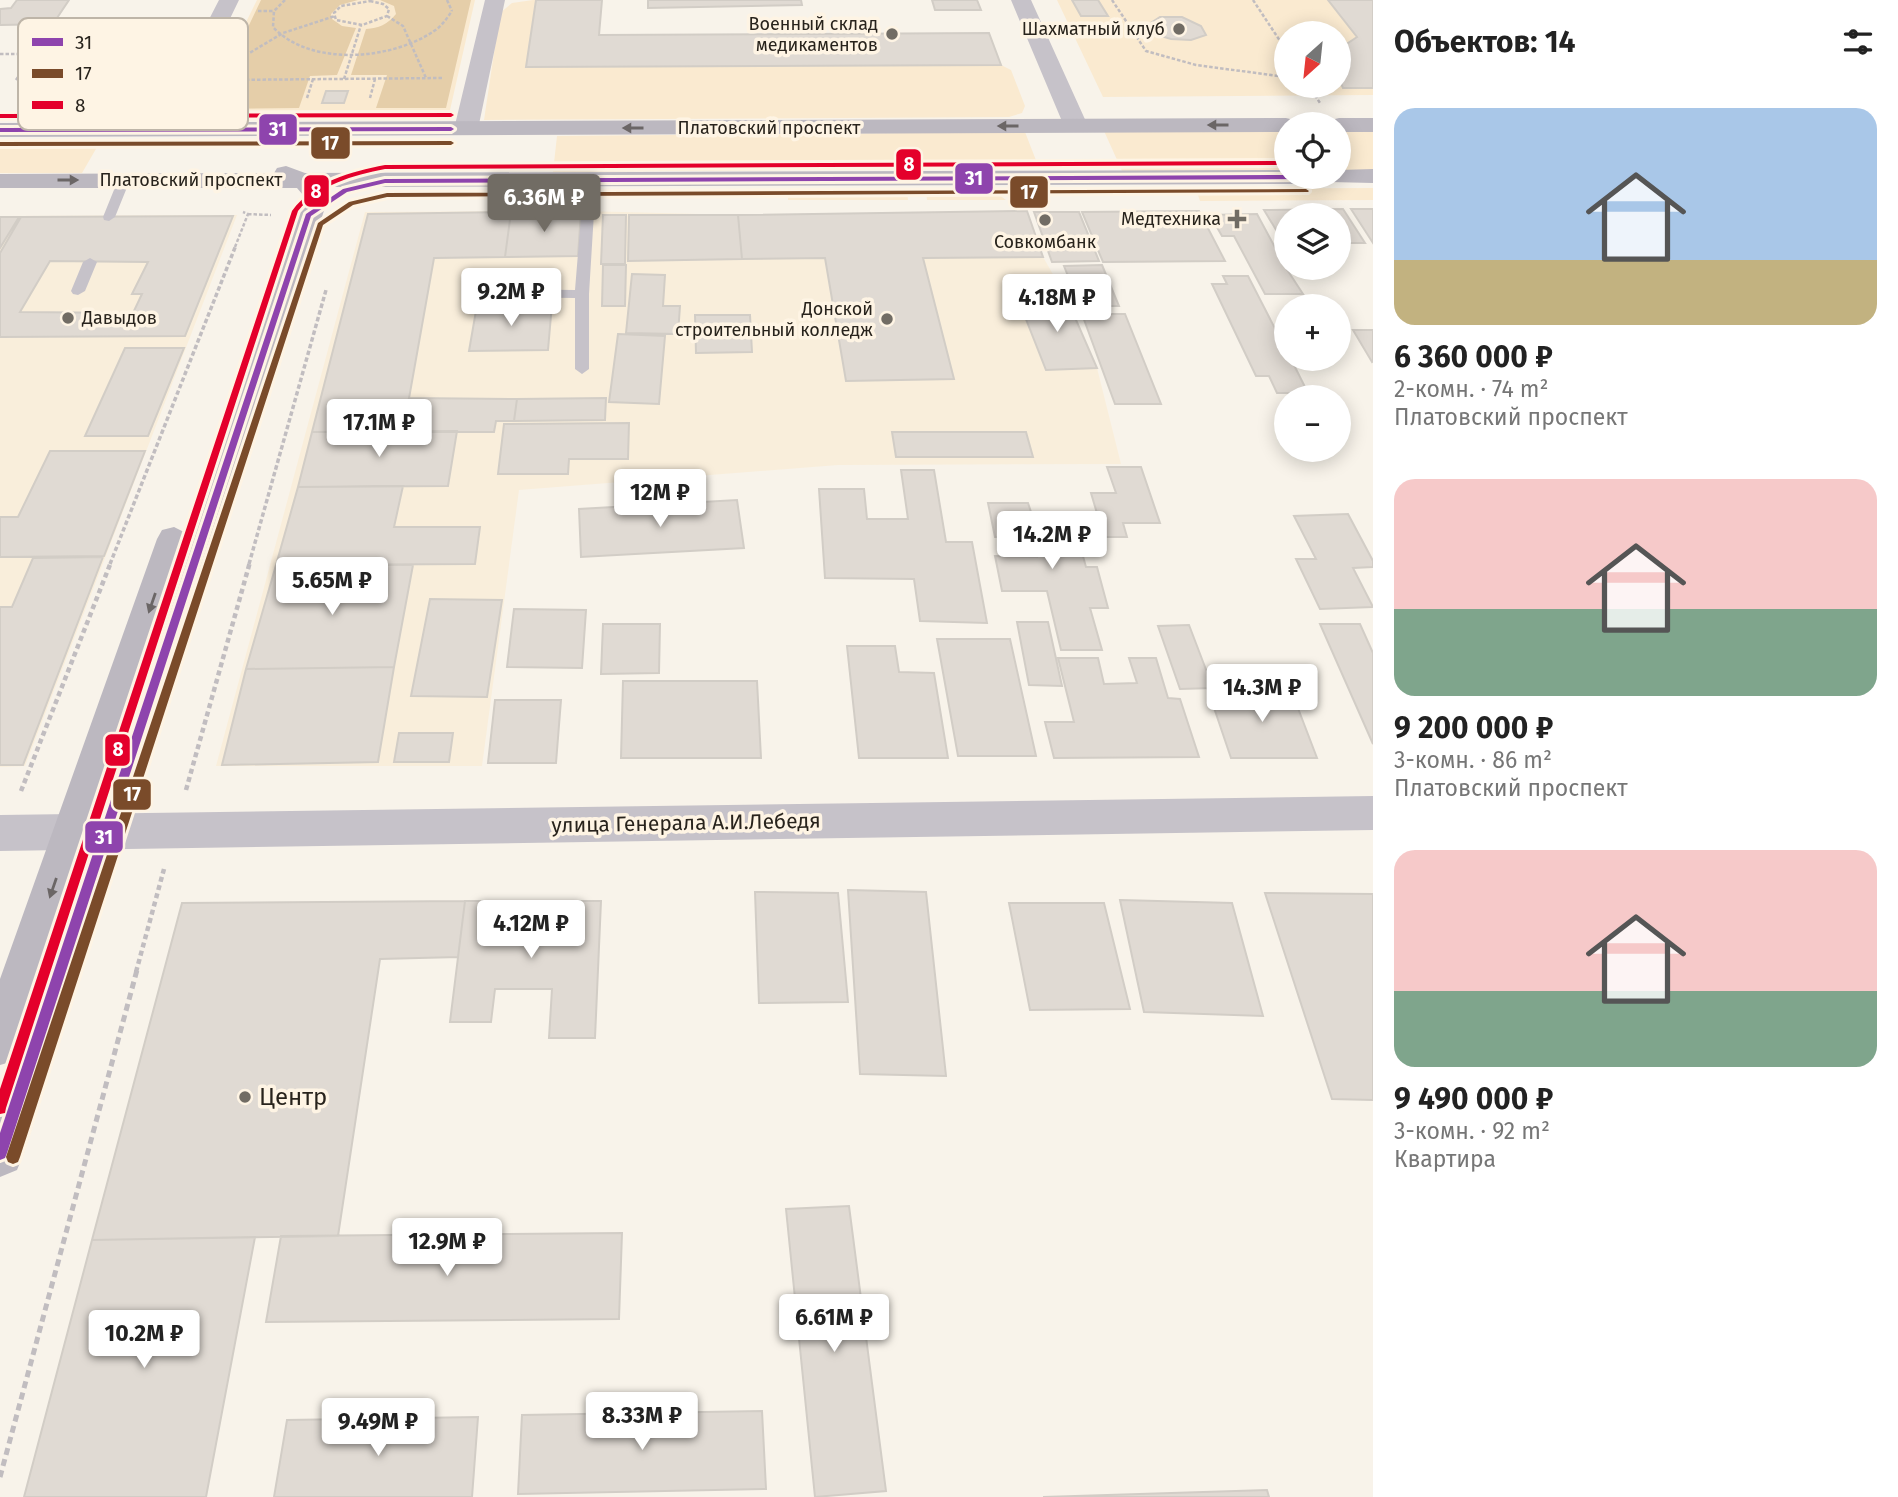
<!DOCTYPE html>
<html lang="ru">
<head>
<meta charset="utf-8">
<style>
  :root { --surface:#fff; --page:#f6f6f6; --text:#222; --muted:#767676; --accent:#716c64 }
  body { margin:0; font-family:"Fira Sans",sans-serif; background:var(--page); color:var(--text); height:100vh; display:flex; flex-direction:column; font-size:26px; white-space:nowrap }
  * { box-sizing:border-box; margin:0 }
  p { font-size:23px; color:var(--muted) }
  .icon { flex:none; width:38px; height:38px; fill:none; stroke:currentColor; stroke-width:2; stroke-linecap:round; stroke-linejoin:round }
  .map { position:relative; flex:1; overflow:hidden }
  .panel { display:flex; flex-direction:column; background:var(--surface); width:525px }
  .panel>* { flex:none }
  .needle { width:46px; rotate:207deg }
  .controls { position:absolute; left:1274px; top:21px; display:grid; gap:14px }
  .controls a { display:grid; place-items:center; width:77px; height:77px; border-radius:50%; background:var(--surface); box-shadow:0 4px 18px #0003; font-size:35px }
  .price { position:absolute; translate:-50% -60px; padding:0 16px; border-radius:7px; background:#fff; color:#222; font-size:23px; line-height:46px; filter:drop-shadow(0 2px 4px #0008) }
  .price::after { content:''; position:absolute; left:50%; top:42px; width:21px; height:16px; margin-left:-10px; background:inherit; clip-path:polygon(0 0,100% 0,50% 100%) }
  .price.selected { background:var(--accent); color:#fff }
  ul { padding:0; list-style:none }
  li { display:grid; align-content:center; gap:14px; height:371px; padding:0 21px }
  li span { display:grid; place-items:center; height:217px; border-radius:21px; color:#555 }
  li>.icon { margin-inline-start:auto }
  span .icon { width:126px; height:126px; fill:#fffc; stroke-width:1 }
  li b { font-size:30px }
  h2 { display:flex; justify-content:space-between; align-items:center; height:84px; padding:0 21px; font-size:30px }
  main { display:flex; flex:1; min-height:0 }
  .map>svg:first-child { display:block }
  .built { fill:#f9eedb }
  .green { fill:#faead0; fill-rule:evenodd }
  .forest { fill:#e5cea9 }
  .building { fill:#e0dad3; stroke:#d2cdc6; stroke-width:2; fill-rule:evenodd }
  .lines { fill:none; stroke-linecap:round; stroke-linejoin:round }
  .path-far3 { stroke:#c1bdc0; stroke-width:2.5; stroke-dasharray:3.5 2; stroke-linecap:butt }
  .path-far2 { stroke:#c1bdc0; stroke-width:3.5; stroke-dasharray:4.5 2.5; stroke-linecap:butt }
  .path-far1 { stroke:#c1bdc0; stroke-width:4.5; stroke-dasharray:5 3.5; stroke-linecap:butt }
  .path { stroke:#c1bdc0; stroke-width:5; stroke-dasharray:7 4.5; stroke-linecap:butt }
  .service { fill:#c6c2c9; fill-rule:evenodd }
  .minor { fill:#c6c2c9; fill-rule:evenodd }
  .secondary { fill:#bcb8c0; fill-rule:evenodd }
  .bus-1-casing { stroke:#fef4e4; stroke-width:6 }
  .bus-2-casing { stroke:#fef4e4; stroke-width:6 }
  .bus-3-casing { stroke:#fef4e4; stroke-width:6 }
  .bus-1 { fill:#8e44ad; fill-rule:evenodd }
  .bus-2 { fill:#7a4b2a; fill-rule:evenodd }
  .bus-3 { fill:#e4002b; fill-rule:evenodd }
  .oneway { fill:#6b6666 }
  .poi-dot { fill:#716c64; stroke:#fef4e4; stroke-width:2.5 }
  .labels { text-anchor:middle; dominant-baseline:central; stroke-width:7; stroke-linejoin:round; paint-order:stroke }
  .far-poi-label { font-size:18px; fill:#28231c; stroke:#fef4e4; text-anchor:end }
  .far-street-label { font-size:18px; fill:#28231c; stroke:#fef4e4 }
  .street-label { font-size:21px; fill:#28231c; stroke:#fef4e4 }
  .near-poi-label { font-size:24px; fill:#28231c; stroke:#fef4e4; text-anchor:start }
  .key { fill:#fef4e4; stroke:#beb5a8; stroke-width:2 }
  .key-label { font-size:19px; fill:#28231c }
  .line-badge { stroke:#fef4e4; stroke-width:2.5 }
  .badge-label { font-size:19px; text-anchor:middle; font-weight:bold; fill:#fff }
</style>
</head>
<body>
<main>
<div class="map">
<svg width="1373" height="1497" viewBox="0 0 1373 1497">
  <rect width="100%" height="100%" fill="#f8f3ea"/>
  <!-- built -->
  <path class="built" d="M583,211l155,4 289,-4 16,46 23,40 31,71 24,96 -283,1 -319,25 -37,276h-266l149,-554z
    M237,215l-212,551 -25,1v-551z"/>
  <!-- green -->
  <path class="green" d="M257,0h218l-25,110 -248,1z
    M533,0h3l-10,67 475,-2 10,5 14,36 -3,7 -13,4 -525,3 16,-107 12,-10z
    M1057,0h316v95l-270,2zM1286,33h53v53h-53z
    M1339,129h34v42h-34z
    M1286,130v41l-163,2 -19,-42z
    M1025,132l14,36 -486,4 4,-36z
    M0,142h100l-18,31h-82z
    M1373,188v12l-173,1 -2,-6 3,-6z
    M795,191l112,1 1,8h-120v-5z
    M926,191h68l12,9h-79z"/>
  <!-- forest -->
  <path class="forest" d="M261,0h97l-18,5 -9,9 1,5 10,7 14,2 -19,47 -27,1 -11,32 -90,1z
    M380,0h91l-25,108h-70l11,-33h-36l15,-46c13,-1 21,-4 30,-15l-2,-8z"/>
  <!-- building -->
  <path class="building" d="M17,0h52l-16,24 -53,1v-16l11,-1z
    M536,0h66l-3,35 390,-2 12,32 -475,2z
    M648,0h153l1,5 -154,3z
    M932,0h45l4,10h-46z
    M1072,0h26l10,16h-27z
    M1328,0h45v88h-30l-4,-9v-30l18,-12z
    M1160,17h22l19,9 5,9 -15,5 -20,-1 -17,-5 -5,-10z
    M326,91h22l-4,12h-22z
    M1343,209l22,34h-26v-28h-53v28h-2l-20,-33z
    M1351,209h22v34z
    M581,211l-3,45 -73,1 6,-45z
    M1027,211l16,46 -120,1 31,121 -108,2 -21,-123 -83,1 -4,-44z
    M1199,211l26,50 -122,1 -21,-50z
    M511,212l-6,45 -71,1 -31,174h-91l56,-218z
    M1034,212h45l20,49 -47,1z
    M1257,214l29,54 17,26h-38l-31,-58h-12l-12,-21z
    M603,215h23l-1,49h-24z
    M629,215h109l4,44 -114,2z
    M233,216l-48,120 -185,1v-84l21,-36zM50,261l98,1 -16,32h10l-9,19 -113,-1z
    M0,217h19l-19,31z
    M603,265h23l-1,41h-23z
    M1102,265l17,41h-39l-16,-40z
    M632,274l33,1 -2,31h17l-2,28 -52,-1z
    M1223,276h25l38,74v9h5l17,34h-31l-8,-17h-13l-44,-92h15z
    M1066,297l31,71 -51,2 -28,-71z
    M552,304l-4,46 -79,1 8,-46z
    M1082,314h43l36,90h-46z
    M695,315h55l2,37 -56,1z
    M1353,330h20v31l-1,1z
    M618,334l47,2 -6,68 -50,-2z
    M125,348h59l-36,88h-63z
    M409,398l108,1 -3,22h-18l-2,11h-92z
    M606,398l-1,22 -91,1 3,-22z
    M629,423l-1,36h-59l-1,15h-70l6,-50z
    M457,431l-9,55 -150,1 14,-55z
    M892,432h134l7,25h-137z
    M50,451h95l-41,105 -104,1v-40h18z
    M1107,467h34l19,56h-37l4,14h-23l-13,-44h25z
    M901,470h33l12,72h26l15,81 -67,-2 -6,-42 -89,-1 -6,-89h45l3,30h41z
    M403,486l-9,41h86l-5,37 -199,1 22,-78z
    M737,500l7,48 -163,9 -2,-48z
    M988,503h40l3,9 40,1 15,54h11l11,41h-18l12,42h-41l-14,-59h-45l-7,-35 42,1 -5,-20h-37z
    M1348,514l25,47v6l-20,1 20,39 -53,2 -24,-50h20l-22,-43z
    M103,557l-80,208h-23v-158h12l21,-49z
    M276,565h137l-19,102 -148,2z
    M430,599l72,1 -15,97 -76,-1z
    M514,609l72,1 -4,58 -75,-1z
    M1017,622h31l14,64 -33,-1z
    M603,624h57l-1,49 -58,1z
    M1320,624h40l13,29v91z
    M1189,625l24,63 -33,1 -22,-63z
    M937,639h73l26,117h-78z
    M847,646h48l4,26 35,1 14,85h-89z
    M1058,658h40l6,26 33,-1 -8,-25h27l12,40 12,1 19,58 -145,1 -9,-36h29z
    M394,667l-16,95 -156,3 24,-96z
    M623,681h134l4,77h-140z
    M1208,690h83l26,68h-86z
    M495,700h66l-5,63h-68z
    M399,733h54l-4,29h-55z
    M848,890l78,2 20,184 -86,-2z
    M755,892l83,1 10,109 -89,1z
    M1265,893l108,1v206l-41,-1z
    M1120,900l112,3 31,113 -119,-4z
    M465,901l-7,56 -78,2 -42,277 -246,4 90,-337z
    M465,901h136l-6,137h-46l3,-49h-57l-4,33h-41z
    M1009,903h95l26,106 -100,1z
    M849,1206l37,285 -71,6 -29,-288z
    M622,1233l-3,86 -353,3 15,-86z
    M255,1237l-49,260h-182l68,-257z
    M762,1411l4,78 -248,5 4,-79z
    M478,1417l-6,80h-198l13,-77z
    M1267,1490l2,7h-226z"/>
  <g class="lines">
    <!-- path-far3 -->
    <path class="path-far3" d="M285,0l-11,11 -1,16c37,40 119,33 161,4 8,-5 13,-13 18,-20
      M447,0l5,11
      M1112,0l34,51 50,14 90,12
      M1253,0l33,50
      M370,1l13,3 6,5 -2,7 -25,9 -26,-5 -2,-7 7,-7z
      M258,11h16
      M387,16l16,10 23,52
      M0,54h78
      M236,61l47,-28 52,-17
      M344,79l17,-54
      M16,80l17,-26
      M40,80l18,-26
      M63,80l34,-55 84,-2
      M224,80l219,-2
      M1309,86l11,17
      M307,98l6,-19
      M370,98l5,-19
      M248,214l23,1
      M235,247l13,-33 -5,-2"/>
    <!-- path-far2 -->
    <path class="path-far2" d="M110,564l126,-319
      M249,564l77,-274"/>
    <!-- path-far1 -->
    <path class="path-far1" d="M186,790l64,-228
      M21,791l90,-229
      M136,972l28,-103"/>
    <!-- path -->
    <path class="path" d="M0,1477l137,-507"/>
    <!-- service -->
    <path class="service" d="M124,176l6,4 -15,37 -6,4 -5,-1 -1,-3 15,-37z
      M590,176l6,4 -7,114v75l-7,5 -7,-5v-71l-97,-1 -7,-4 7,-4 97,1 9,-110z
      M90,258l7,4 -12,29 -7,4 -5,-1 -2,-3 12,-29z"/>
    <!-- minor -->
    <path class="minor" d="M219,0h20l-63,130 -4,5h-16l-4,-5z
      M485,0h20l-27,129 -4,5h-16l-4,-5z
      M1011,0h20l57,126 -4,5h-16l-4,-5z
      M1373,796v34l-1373,21v-36z"/>
    <!-- secondary -->
    <path class="secondary" d="M1286,118l8,2 3,4h-11v8l-1286,5v-14z
      M1339,118h34v14h-34v-8h-11l3,-4z
      M286,166l19,7 981,-3v7h32l-3,5 -9,2 -981,3 4,8 -305,958 -7,17 -17,7v-95l7,-19 -7,2v-86l157,-440 5,-9 12,-3 14,7 115,-339 -6,-7h-297v-14l274,-1 3,-5z
      M1373,169v14l-43,-1 -3,-5h12v-7z"/>
    <defs>
      <path id="bus-1" d="M0,128l451,-1 3,2 -3,2 -451,1z
        M1286,175v2h23l-3,2 -921,4 -38,9 -36,24 -304,937 -2,5 -5,2v-27l306,-919 37,-25 42,-10z"/>
      <path id="bus-2" d="M0,142l451,-1 3,2 -3,2 -451,1z
        M1306,189l3,2 -1,1 -921,5 -34,8 -30,20 -303,932 -2,5 -5,2 -5,-2 -2,-5 312,-934 31,-21 38,-9z"/>
      <path id="bus-3" d="M0,114l451,-1 3,2 -3,2 -451,1z
        M1286,161v4l-901,4c-32,6 -66,16 -87,42l-292,897 -1,5 -5,1v-25l292,-878c22,-30 58,-39 93,-46z"/>
    </defs>
    <!-- bus-1 casing -->
    <use href="#bus-1" class="bus-1-casing"/>
    <!-- bus-2 casing -->
    <use href="#bus-2" class="bus-2-casing"/>
    <!-- bus-3 casing -->
    <use href="#bus-3" class="bus-3-casing"/>
    <!-- bus-1 -->
    <use href="#bus-1" class="bus-1"/>
    <!-- bus-2 -->
    <use href="#bus-2" class="bus-2"/>
    <!-- bus-3 -->
    <use href="#bus-3" class="bus-3"/>
  </g>
  <!-- one-way arrows -->
  <defs><path id="oneway-solid" d="M-6-.8H1V-3.2L6.5 0L1 3.2V.8H-6Z" transform="scale(1.75)"/></defs>
  <g class="oneway">
    <use href="#oneway-solid" transform="translate(1218 125) rotate(180)"/>
    <use href="#oneway-solid" transform="translate(1008 126) rotate(180)"/>
    <use href="#oneway-solid" transform="translate(633 128) rotate(180)"/>
    <use href="#oneway-solid" transform="translate(68 180)"/>
    <use href="#oneway-solid" transform="translate(152 603) rotate(109)"/>
    <use href="#oneway-solid" transform="translate(53 888) rotate(109)"/>
  </g>
  <!-- markers -->
  <g class="poi-dot">
    <circle cx="1179" cy="29" r="7"/>
    <circle cx="892" cy="34" r="7"/>
    <path d="M1233.5 208.5h7v7h7v7h-7v7h-7v-7h-7v-7h7z"/>
    <circle cx="1045" cy="220" r="7"/>
    <circle cx="68" cy="318" r="7"/>
    <circle cx="887" cy="319" r="7"/>
    <circle cx="245" cy="1097" r="7"/>
  </g>
  <g class="labels">
    <!-- far-poi labels -->
    <g class="far-poi-label">
      <text x="878" y="24">Военный склад<tspan x="878" dy="21">медикаментов</tspan></text>
      <text x="1165" y="29">Шахматный клуб</text>
      <text x="1221" y="219">Медтехника</text>
      <text x="1045" y="242" text-anchor="middle">Совкомбанк</text>
      <text x="873" y="309">Донской<tspan x="873" dy="21">строительный колледж</tspan></text>
      <text x="82" y="318" text-anchor="start">Давыдов</text>
    </g>
    <!-- far-street labels -->
    <g class="far-street-label">
      <text x="769" y="128">Платовский проспект</text>
      <text x="191" y="180">Платовский проспект</text>
    </g>
    <!-- street labels -->
    <g class="street-label">
      <text transform="translate(686 823) rotate(-1)">улица Генерала А.И.Лебедя</text>
    </g>
    <!-- near-poi labels -->
    <g class="near-poi-label">
      <text x="259" y="1097">Центр</text>
    </g>
  </g>
  <!-- legend -->
  <rect x="18" y="18" width="230" height="112" rx="10" class="key"/>
  <rect x="32" y="38" width="31" height="8" fill="#8e44ad"/>
  <rect x="32" y="69" width="31" height="9" fill="#7a4b2a"/>
  <rect x="32" y="101" width="31" height="8" fill="#e4002b"/>
  <g class="key-label">
    <text x="75" y="49">31</text>
    <text x="75" y="80">17</text>
    <text x="75" y="112">8</text>
  </g>
  <g class="line-badge">
    <rect x="258" y="113" width="40" height="33" rx="7" fill="#8e44ad"/>
    <rect x="310" y="126" width="41" height="34" rx="7" fill="#7a4b2a"/>
    <rect x="895" y="148" width="27" height="33" rx="7" fill="#e4002b"/>
    <rect x="954" y="162" width="40" height="33" rx="7" fill="#8e44ad"/>
    <rect x="303" y="174" width="27" height="34" rx="7" fill="#e4002b"/>
    <rect x="1009" y="175" width="40" height="34" rx="7" fill="#7a4b2a"/>
    <rect x="104" y="733" width="27" height="34" rx="7" fill="#e4002b"/>
    <rect x="112" y="778" width="40" height="33" rx="7" fill="#7a4b2a"/>
    <rect x="84" y="820" width="40" height="34" rx="7" fill="#8e44ad"/>
  </g>
  <g class="badge-label">
    <text x="278" y="136">31</text>
    <text x="330" y="150">17</text>
    <text x="909" y="171">8</text>
    <text x="974" y="185">31</text>
    <text x="316" y="198">8</text>
    <text x="1029" y="199">17</text>
    <text x="118" y="756">8</text>
    <text x="132" y="801">17</text>
    <text x="104" y="844">31</text>
  </g>
</svg>
<div class="controls">
<a><svg class="needle" viewBox="-14 -14 28 28"><path d="M0-13l5 13h-10z" fill="#e53935"/><path d="M0 13l5-13h-10z" fill="#767676"/></svg></a>
<a><svg class="icon" aria-label="locate" viewBox="0 0 24 24"><circle cx="12" cy="12" r="6"/><path d="M12 2v4M12 18v4M2 12h4M18 12h4"/></svg></a>
<a><svg class="icon" aria-label="layers" viewBox="0 0 24 24"><path d="M12 4l9 5-9 5-9-5zM3 14l9 5 9-5"/></svg></a>
<a>+</a>
<a>−</a>
</div>
<b class="price selected" style="left:544px;top:234px">6.36M ₽</b>
<b class="price" style="left:511px;top:328px">9.2M ₽</b>
<b class="price" style="left:1057px;top:334px">4.18M ₽</b>
<b class="price" style="left:379px;top:459px">17.1M ₽</b>
<b class="price" style="left:660px;top:529px">12M ₽</b>
<b class="price" style="left:1052px;top:571px">14.2M ₽</b>
<b class="price" style="left:332px;top:617px">5.65M ₽</b>
<b class="price" style="left:1262px;top:724px">14.3M ₽</b>
<b class="price" style="left:531px;top:960px">4.12M ₽</b>
<b class="price" style="left:447px;top:1278px">12.9M ₽</b>
<b class="price" style="left:834px;top:1354px">6.61M ₽</b>
<b class="price" style="left:144px;top:1370px">10.2M ₽</b>
<b class="price" style="left:642px;top:1452px">8.33M ₽</b>
<b class="price" style="left:378px;top:1458px">9.49M ₽</b>
</div>
<section class="panel">
<h2>Объектов: 14<svg class="icon" aria-label="filters" viewBox="0 0 24 24"><path d="M4 7h16M4 17h16"/><circle cx="9" cy="7" r="2"/><circle cx="15" cy="17" r="2"/></svg></h2>
<ul>
<li><span style="background:linear-gradient(#a9c7e8 70%,#c2b280 0)"><svg class="icon" aria-label="home" viewBox="0 0 24 24"><path d="M3 11l9-7 9 7M6 9v11h12V9"/></svg></span><div><b>6 360 000 ₽</b><p>2-комн. · 74 m²</p><p>Платовский проспект</p></div></li>
<li><span style="background:linear-gradient(#f6c9c9 60%,#7fa58c 0)"><svg class="icon" aria-label="home" viewBox="0 0 24 24"><path d="M3 11l9-7 9 7M6 9v11h12V9"/></svg></span><div><b>9 200 000 ₽</b><p>3-комн. · 86 m²</p><p>Платовский проспект</p></div></li>
<li><span style="background:linear-gradient(#f6c9c9 65%,#7fa58c 0)"><svg class="icon" aria-label="home" viewBox="0 0 24 24"><path d="M3 11l9-7 9 7M6 9v11h12V9"/></svg></span><div><b>9 490 000 ₽</b><p>3-комн. · 92 m²</p><p>Квартира</p></div></li>
</ul>
</section>
</main>
</body>
</html>
